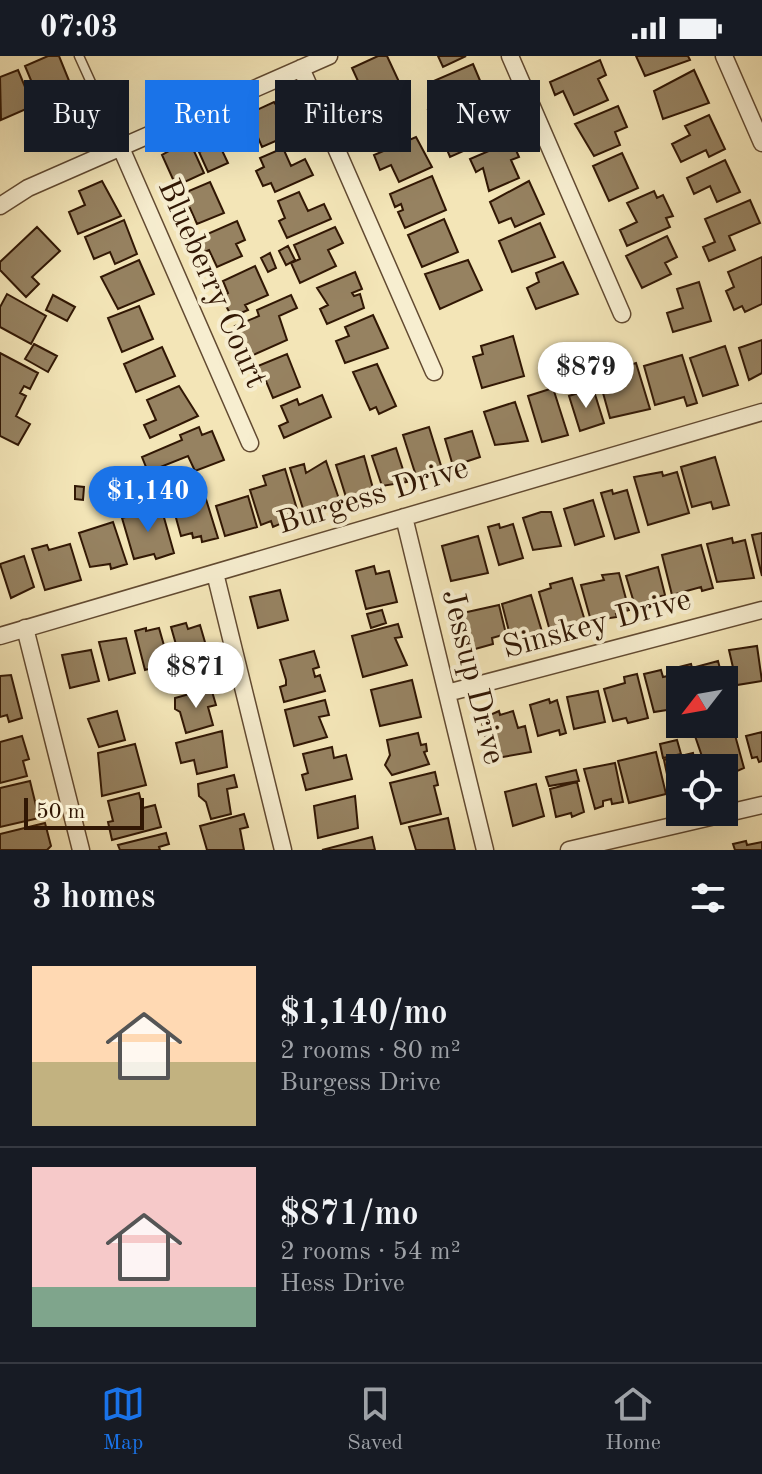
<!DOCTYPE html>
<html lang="en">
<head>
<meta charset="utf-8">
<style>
  :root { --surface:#171b24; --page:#20242c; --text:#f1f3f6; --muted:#9ea1a6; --line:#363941; --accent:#1a73e8 }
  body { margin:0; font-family:"Old Standard TT",serif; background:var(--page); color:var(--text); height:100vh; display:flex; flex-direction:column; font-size:30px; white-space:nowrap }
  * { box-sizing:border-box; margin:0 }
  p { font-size:26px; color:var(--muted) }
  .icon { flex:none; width:44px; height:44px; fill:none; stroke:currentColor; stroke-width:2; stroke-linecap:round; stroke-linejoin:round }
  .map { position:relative; height:794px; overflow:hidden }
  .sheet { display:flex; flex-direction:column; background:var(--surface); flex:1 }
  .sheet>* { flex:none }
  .banner { position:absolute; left:24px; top:24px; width:714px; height:72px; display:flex; gap:16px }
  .needle { width:52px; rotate:239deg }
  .controls { position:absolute; left:666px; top:610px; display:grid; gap:16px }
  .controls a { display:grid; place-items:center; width:72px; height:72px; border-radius:0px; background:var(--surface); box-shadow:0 8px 32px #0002; font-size:40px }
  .scale { position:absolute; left:24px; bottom:20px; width:120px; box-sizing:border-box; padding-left:8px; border:4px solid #311704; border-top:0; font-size:22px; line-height:28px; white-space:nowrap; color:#311704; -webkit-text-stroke:6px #f7eed0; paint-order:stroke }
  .price { position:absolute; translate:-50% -68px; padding:0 18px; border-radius:28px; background:#fff; color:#222; font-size:26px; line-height:52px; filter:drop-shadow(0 2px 4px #0008) }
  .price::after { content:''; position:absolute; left:50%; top:48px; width:24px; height:18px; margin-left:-12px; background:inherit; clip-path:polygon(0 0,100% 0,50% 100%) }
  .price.active { background:var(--accent); color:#fff }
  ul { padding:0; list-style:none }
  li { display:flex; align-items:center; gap:24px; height:200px; padding:0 32px }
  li+li { border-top:2px solid var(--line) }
  li span { display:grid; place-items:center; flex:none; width:224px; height:160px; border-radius:0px; color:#555 }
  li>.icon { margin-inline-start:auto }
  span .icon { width:96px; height:96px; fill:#fffc; stroke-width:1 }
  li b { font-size:34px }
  h2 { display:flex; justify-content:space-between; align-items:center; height:96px; padding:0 32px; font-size:34px }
  .chip { padding:0 28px; border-radius:0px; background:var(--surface); box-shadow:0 8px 32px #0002; font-size:28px; line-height:72px }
  .chip.active { background:var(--accent); color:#fff }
  .status { display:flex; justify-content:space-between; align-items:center; height:56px; padding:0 40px; background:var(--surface); direction:ltr }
  .status svg { height:22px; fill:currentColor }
  .tabs { display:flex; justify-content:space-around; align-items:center; height:112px; border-top:2px solid var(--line); background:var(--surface); font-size:22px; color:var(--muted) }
  .tabs a { display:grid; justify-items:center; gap:4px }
  .tabs .active { color:var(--accent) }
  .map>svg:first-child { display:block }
  .building { fill:#968261; stroke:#311704; stroke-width:2 }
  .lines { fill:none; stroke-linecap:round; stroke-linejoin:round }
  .service-casing { stroke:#624a31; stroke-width:11 }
  .minor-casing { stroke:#624a31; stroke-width:19 }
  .service { stroke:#f7eed0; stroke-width:8 }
  .minor { stroke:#f7eed0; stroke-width:16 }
  .labels { text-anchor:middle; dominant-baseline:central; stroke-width:8; stroke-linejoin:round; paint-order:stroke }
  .street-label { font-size:32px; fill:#311704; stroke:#f7eed0 }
</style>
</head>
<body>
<div class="status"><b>07:03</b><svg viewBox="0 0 49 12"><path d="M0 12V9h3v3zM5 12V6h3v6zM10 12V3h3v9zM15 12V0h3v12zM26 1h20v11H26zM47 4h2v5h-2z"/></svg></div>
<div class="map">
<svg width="762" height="794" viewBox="0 0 762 794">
  <rect width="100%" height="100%" fill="#f3e5b7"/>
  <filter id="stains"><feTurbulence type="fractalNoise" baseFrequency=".0025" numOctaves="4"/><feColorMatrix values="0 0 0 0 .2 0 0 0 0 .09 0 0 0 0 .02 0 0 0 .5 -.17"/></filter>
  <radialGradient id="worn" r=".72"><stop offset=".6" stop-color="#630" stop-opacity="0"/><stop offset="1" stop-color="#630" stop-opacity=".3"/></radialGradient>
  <!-- building -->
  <path class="building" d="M48,0h11l13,32 -32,14 -15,-36z
    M378,0h9l13,28 -25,8 1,3 -24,10 -8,-18 14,-6 -6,-13z
    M438,0h28l-23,11z
    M636,0h52l2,4 -45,16z
    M600,4l6,15 -8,4 10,21 -34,15 -11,-24 -8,4 -5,-13z
    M473,8l11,26 -35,15 4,7 -20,9 -5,-11 11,-4 -10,-23z
    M18,14l15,36 -32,14 -1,-43z
    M694,14l15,33 -46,16 -9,-28z
    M274,46l20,31 -32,14 -14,-33z
    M493,48l13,28 -56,25 -12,-29z
    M618,50l9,21 -12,5 5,13 -26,11 -19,-32z
    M709,59l16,34 -16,8 -3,-7 -25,12 -9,-18 18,-9 -5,-9z
    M416,81l16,30 -33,15 -8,-17 -11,5 -6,-15z
    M189,84l15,33 -28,13 -14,-31z
    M512,85l7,16 -8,3 8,18 -30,13 -6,-23 -7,4 -6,-13z
    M219,88l9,19 -20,9 -9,-20z
    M283,92l8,18 14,-7 8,16 -38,17 -4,-9 -8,3 -7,-15 8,-4 -4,-9z
    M622,97l16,35 -29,13 -16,-35z
    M725,104l15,32 -23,10 -7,-16 -16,8 -7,-16z
    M432,120l14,34 -41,18 -7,-16 5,-2 -2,-6 -6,3 -5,-13z
    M102,125l19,35 -43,18 -9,-22 16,-7 -6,-14z
    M529,125l15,33 -29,13 -4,-9 -12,5 -9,-21z
    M210,126l14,31 -27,11 -7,-16 -6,3 -7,-15z
    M654,135l3,7 6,-3 10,21 -7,2 4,9 -43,19 -7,-16 17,-8 -10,-19z
    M299,136l9,19 16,-7 7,15 -44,19 -8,-17 6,-3 -7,-17z
    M750,144l10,23 -31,13 6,14 -26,11 -6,-14 12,-5 -10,-23z
    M444,163l14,33 -36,15 -14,-32z
    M124,164l13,34 -22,10 -5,-12 -16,7 -9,-22z
    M237,165l8,19 -9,4 6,12 -25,11 -8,-17 -7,3 -6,-14z
    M540,167l15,34 -43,15 -13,-31z
    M37,171l23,24 -28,26 7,7 -13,13 -26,-27v-8z
    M335,171l8,16 -15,7 8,16 -36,17 -9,-20 9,-4 -6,-14z
    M667,180l10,21 -12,6 6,11 -29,14 -16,-32z
    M288,190l7,14 -9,5 -7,-14z
    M270,197l6,15 -8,4 -7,-14z
    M762,201v47l-17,8 -3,-6 -8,4 -8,-19 8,-4 -6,-15z
    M139,204l15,34 -36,15 -17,-32z
    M468,204l14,30 -42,19 -15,-35z
    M563,206l15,32 -42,15 -9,-21 12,-6 -3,-9z
    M255,210l13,29 -23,10 3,5 -16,7 -11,-20 7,-4 -5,-12z
    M355,216l7,17 -10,4 2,3 6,-2 4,14 -37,16 -7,-15 8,-4 -11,-17z
    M699,226l12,39 -38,11 -6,-19 16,-5 -6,-19z
    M7,238l39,22 -15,28 -31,-17v-20z
    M53,239l22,12 -8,14 -21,-11z
    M291,239l6,13 -18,8 8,24 -36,16 -16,-30 24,-10 -2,-6z
    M139,250l14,33 -31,13 -14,-34z
    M373,259l15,33 -43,15 -9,-22 13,-5 -4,-9z
    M513,280l11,40 -42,12 -9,-31 10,-3 -2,-8z
    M762,284v33l-13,7 -10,-32z
    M34,288l23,12 -9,16 -23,-13z
    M725,290l13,39 -35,11 -13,-38z
    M162,291l13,29 -39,16 -12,-28z
    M0,297l38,20 -8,16 -6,-3 -4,7 6,3 -10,20 14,8 -12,21 -18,-9z
    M287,298l13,33 -27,11 -7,-17 -7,3 -6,-16z
    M682,299l15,48 -10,3 -3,-9 -29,8 -11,-39z
    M636,307l14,46 -40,9 -12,-43z
    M377,308l19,42 -17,8 -3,-7 -6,3 -17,-38z
    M179,330l19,30 -48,22 -6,-13 12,-5 -9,-20z
    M553,332l15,47 -26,7 -14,-46z
    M593,332l11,35 -24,8 -11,-35z
    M322,339l9,22 -47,21 -5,-12 9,-4 -7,-16 16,-7 2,6z
    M515,346l13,39 -33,4 -11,-33z
    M199,371l3,8 10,-4 12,29 -29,11 -7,-15 -40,16 -6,-15 40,-17 -2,-5z
    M429,371l14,45 -26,7 -14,-44z
    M472,375l8,26 -27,9 -8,-27z
    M396,392l11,34 -25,4 -10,-30z
    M364,400l10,36 -28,5 -10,-32z
    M715,401l14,48 -16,4 -2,-7 -19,5 -11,-40z
    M326,405l14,41 -36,10 -14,-44 14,-4 2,9z
    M285,413l14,47 -26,11 -2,-6 -10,4 -11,-35 16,-5 -3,-9z
    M662,416l1,4 14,-4 12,41 -41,12 -14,-48z
    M75,430l9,1 -1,13 -8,-1z
    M612,434l1,4 14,-4 12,42 -24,7 -14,-46z
    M205,440l13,42 -16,4 -1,-6 -8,2 -1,-5 -11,3 -8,-29z
    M248,440l9,31 -32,9 -9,-30z
    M593,444l11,36 -29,9 -11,-36z
    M161,451l13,46 -18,6 -2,-5 -20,5 -12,-41z
    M541,456h10l10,34 -28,4 -10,-32z
    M113,466l14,42 -16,5 -1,-5 -20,3 -11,-34z
    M499,468l1,4 13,-4 10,34 -24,7 -11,-38z
    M762,477v43l-10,-41z
    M478,480l10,37 -37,8 -9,-35z
    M732,482l1,5 12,-3 9,38 -37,4 -10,-38z
    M70,488l11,36 -36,10 -13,-41 15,-4 2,5z
    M701,489l12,43 -11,3 -1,-4 -29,8 -10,-40z
    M24,500l10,31 -23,11 -11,-34z
    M374,510l2,8 13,-3 8,31 -31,7 -10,-38z
    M658,511l7,28 -7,2 1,5 -24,4 -9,-30z
    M619,517l10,37 -13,4 1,3 -26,4 -10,-36 23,-5 -2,-5z
    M572,522l13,43 -35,10 -11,-39 12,-4 -1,-4z
    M280,534l8,30 -30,8 -8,-31z
    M531,539l12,40 -31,8 -10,-39z
    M499,549l7,29 -14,4 1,6 -25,7 -10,-37z
    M382,554l4,13 -15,5 -4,-14z
    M186,567l2,6 12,-4 9,31 -28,6 -10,-35z
    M398,568l4,13 -7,1 12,27 -44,12 -11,-41z
    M146,572v3l13,-3 10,35 -24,7 -10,-39z
    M126,582l9,35 -26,7 -10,-38z
    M757,590l5,35 -25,4 -8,-35z
    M91,594l8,31 -29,7 -8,-33z
    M314,595l5,16 -6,2 2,8 5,-2 5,16 -41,11 -4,-15 6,-2v-5l-6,-20z
    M718,605l5,19h-41l-3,-13 12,-3 1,4z
    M661,614l2,7 14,-3 3,34 -26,4 -10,-38z
    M637,618l11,44 -20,5 -2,-5 -13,3 -9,-32 21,-6 -1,-6z
    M11,619l11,43 -13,4 -2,-7 -7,2v-41z
    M412,624l9,37 -41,9 -9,-36z
    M211,632l5,17 -8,2 5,18 -27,8 -6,-21 -5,-3v-11z
    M598,635l7,31 -31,7 -7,-32z
    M549,643l1,4 7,-3 9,33 -6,2 -1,-5 -21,6 -8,-31z
    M325,644l4,15 -10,2 8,20 -33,9 -9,-36z
    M117,655l8,29 -26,7 -11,-28z
    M499,655l1,4 13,-4 5,17 7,-2 6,26 -40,7 -10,-40z
    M718,674l2,6 15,-1 9,33 -20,9v-9h-18l-11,-32z
    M222,675l5,36 -30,7 -3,-14 -13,3 -5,-20z
    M762,676v29l-3,1 -2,-5 -5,1 -6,-22z
    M418,677l3,12 5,-1 1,7 -3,1 5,12 -37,11 -7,-10 5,-10 -3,-15z
    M22,680l7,23 -6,2 4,15 -27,7v-41z
    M677,684l4,14 -18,4 -3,-14z
    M135,688l11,41 -44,11 -4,-43z
    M332,691l2,11 12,-3 6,24 -46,11 -4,-15 6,-2 -5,-19z
    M656,696l10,42 -37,9 -11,-42z
    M693,697l3,15h-16v23l-9,2 -7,-33z
    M615,707l8,39 -11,2 -1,-5 -8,2v5l-8,3 -11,-40z
    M576,714l3,11 -30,5 -3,-9z
    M435,716l3,13 -4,1 7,28 -40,10 -11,-41z
    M234,719l3,12 -10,2 4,25 -20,5 -5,-17 -7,-6 -1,-12z
    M30,725l9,37 -39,9v-39z
    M577,726l7,30 -12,5 -1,-4 -15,4 -6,-28z
    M536,728l8,32 -31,10 -8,-34z
    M139,737l4,15 12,-3 6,22 -49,13 -4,-18 5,-1 -5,-20z
    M355,740l3,32 -40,10 -4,-32z
    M244,758l4,13 -8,2 4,21h-37l-7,-24z
    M448,762l7,32h-39l-7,-23z
    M45,767l6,23 -4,4h-47v-16z
    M166,777l3,11 -10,3 1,3h-40l-2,-5z
    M372,781l3,13h-53z
    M746,785l1,4 15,-3v8h-27l-2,-6z"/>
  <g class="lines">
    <defs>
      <path id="service" d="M79,0l20,44"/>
      <path id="minor" d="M510,0l112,258
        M724,0l38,87
        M301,12l133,304
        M121,92l129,295
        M0,150l28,-18 301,-132
        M404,461l81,333
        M215,517l68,277
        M25,572l56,222
        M0,580l762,-224
        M447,637l315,-83
        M569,794l193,-45"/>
    </defs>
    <!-- service casing -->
    <use href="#service" class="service-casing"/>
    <!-- minor casing -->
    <use href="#minor" class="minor-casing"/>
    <!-- service -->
    <use href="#service" class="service"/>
    <!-- minor -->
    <use href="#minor" class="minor"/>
  </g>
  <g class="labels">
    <!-- street labels -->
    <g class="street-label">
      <text transform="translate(211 228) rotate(66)">Blueberry Court</text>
      <text transform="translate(373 441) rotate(-17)">Burgess Drive</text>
      <text transform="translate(597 569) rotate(-15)">Sinskey Drive</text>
      <text transform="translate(472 621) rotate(76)">Jessup Drive</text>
    </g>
  </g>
  <rect width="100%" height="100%" filter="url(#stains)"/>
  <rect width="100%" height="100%" fill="url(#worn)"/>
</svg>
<div class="controls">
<a><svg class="needle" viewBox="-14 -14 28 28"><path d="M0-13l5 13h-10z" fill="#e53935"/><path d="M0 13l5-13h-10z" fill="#9ea1a6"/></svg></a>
<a><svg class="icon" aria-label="locate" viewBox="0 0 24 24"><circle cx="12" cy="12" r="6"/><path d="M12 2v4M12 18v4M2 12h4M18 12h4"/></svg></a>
</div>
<div class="scale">50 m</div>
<b class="price" style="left:586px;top:354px">$879</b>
<b class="price active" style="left:148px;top:478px">$1,140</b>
<b class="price" style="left:196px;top:654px">$871</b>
<div class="banner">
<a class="chip">Buy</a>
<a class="chip active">Rent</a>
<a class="chip">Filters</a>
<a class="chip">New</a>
</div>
</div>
<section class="sheet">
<h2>3 homes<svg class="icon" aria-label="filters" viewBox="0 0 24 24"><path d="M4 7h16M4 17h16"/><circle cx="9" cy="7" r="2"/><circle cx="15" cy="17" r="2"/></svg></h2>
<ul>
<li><span style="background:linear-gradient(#ffd9b3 60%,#c2b280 0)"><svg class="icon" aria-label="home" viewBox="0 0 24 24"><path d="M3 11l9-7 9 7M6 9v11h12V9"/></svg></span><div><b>$1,140/mo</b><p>2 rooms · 80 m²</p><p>Burgess Drive</p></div></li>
<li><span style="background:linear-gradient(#f6c9c9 75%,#7fa58c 0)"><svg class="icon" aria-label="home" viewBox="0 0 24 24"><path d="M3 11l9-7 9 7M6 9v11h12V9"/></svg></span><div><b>$871/mo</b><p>2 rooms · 54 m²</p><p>Hess Drive</p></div></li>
</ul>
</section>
<nav class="tabs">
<a class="active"><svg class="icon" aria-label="map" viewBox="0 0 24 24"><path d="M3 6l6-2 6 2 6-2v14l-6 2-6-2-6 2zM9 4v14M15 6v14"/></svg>Map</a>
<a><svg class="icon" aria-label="saved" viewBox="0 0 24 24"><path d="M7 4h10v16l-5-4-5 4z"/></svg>Saved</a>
<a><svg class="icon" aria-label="home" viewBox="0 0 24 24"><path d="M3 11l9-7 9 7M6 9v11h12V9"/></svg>Home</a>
</nav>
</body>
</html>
